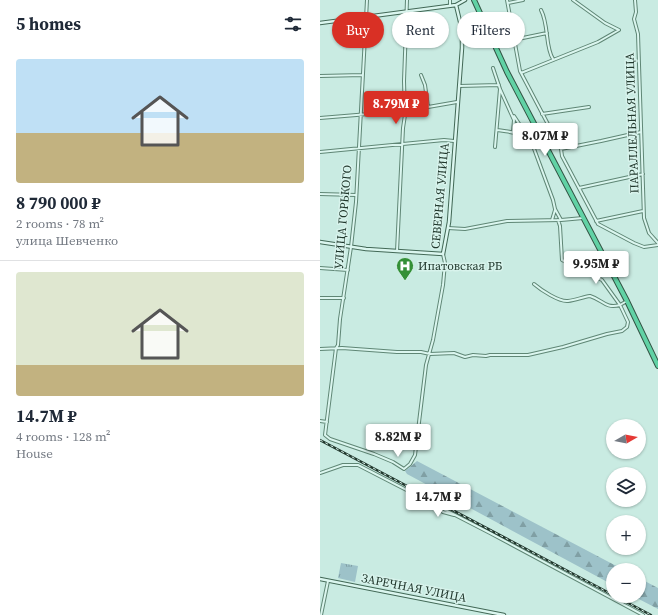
<!DOCTYPE html>
<html lang="en">
<head>
<meta charset="utf-8">
<style>
  :root { --surface:#fff; --page:#f2f2f3; --text:#1f2937; --muted:#747a83; --line:#e0e1e3; --accent:#d93025 }
  body { margin:0; font-family:"Source Serif 4",serif; background:var(--page); color:var(--text); height:100vh; display:flex; flex-direction:column; font-size:15px; white-space:nowrap }
  * { box-sizing:border-box; margin:0 }
  p { font-size:13px; color:var(--muted) }
  .icon { flex:none; width:22px; height:22px; fill:none; stroke:currentColor; stroke-width:2; stroke-linecap:round; stroke-linejoin:round }
  .map { position:relative; flex:1; overflow:hidden }
  .side { display:flex; flex-direction:column; background:var(--surface); width:320px }
  .side>* { flex:none }
  .hud { position:absolute; left:12px; top:12px; width:266px; height:36px; display:flex; gap:8px }
  .needle { width:26px; rotate:81deg }
  .fabs { position:absolute; left:286px; top:419px; display:grid; gap:8px }
  .fabs a { display:grid; place-items:center; width:40px; height:40px; border-radius:50%; background:var(--surface); box-shadow:0 1px 3px #0004; font-size:20px }
  .price { position:absolute; translate:-50% -34px; padding:0 9px; border-radius:4px; background:#fff; color:#222; font-size:13px; line-height:26px; filter:drop-shadow(0 1px 2px #0008) }
  .price::after { content:''; position:absolute; left:50%; top:24px; width:12px; height:9px; margin-left:-6px; background:inherit; clip-path:polygon(0 0,100% 0,50% 100%) }
  .price.active { background:var(--accent); color:#fff }
  ul { padding:0; list-style:none }
  li { display:grid; align-content:center; gap:8px; height:212px; padding:0 16px }
  li+li { border-top:1px solid var(--line) }
  li span { display:grid; place-items:center; height:124px; border-radius:4px; color:#555 }
  li>.icon { margin-inline-start:auto }
  span .icon { width:72px; height:72px; fill:#fffc; stroke-width:1 }
  li b { font-size:17px }
  h2 { display:flex; justify-content:space-between; align-items:center; height:48px; padding:0 16px; font-size:17px }
  .chip { padding:0 14px; border-radius:18px; background:var(--surface); box-shadow:0 1px 3px #0004; font-size:14px; line-height:36px }
  .chip.active { background:var(--accent); color:#fff }
  main { display:flex; flex:1; min-height:0 }
  .map>svg:first-child { display:block }
  .grass { fill:url(#grass-tufts) }
  .forest { fill:url(#forest-firs) }
  .lines { fill:none; stroke-linecap:round; stroke-linejoin:round }
  .street-casing { stroke:#5f8675; stroke-width:4 }
  .secondary-casing { stroke:#426856; stroke-width:4.5 }
  .highway-casing { stroke:#325444; stroke-width:6 }
  .street { stroke:#dbf6ef; stroke-width:2 }
  .secondary { stroke:#dbf6ef; stroke-width:2.5 }
  .highway { stroke:#61d2a5; stroke-width:4 }
  .rail-casing { stroke:#21382d; stroke-width:2.5 }
  .rail { stroke:#d8f3ec; stroke-width:1; stroke-dasharray:3; stroke-linecap:butt }
  .labels { text-anchor:middle; dominant-baseline:central; stroke-width:3; stroke-linejoin:round; paint-order:stroke }
  .street-label { font-size:12px; fill:#21382d; stroke:#d8f3ec }
  .poi-label { font-size:12px; fill:#21382d; stroke:#d8f3ec; text-anchor:start }
</style>
</head>
<body>
<main>
<section class="side">
<h2>5 homes<svg class="icon" aria-label="filters" viewBox="0 0 24 24"><path d="M4 7h16M4 17h16"/><circle cx="9" cy="7" r="2"/><circle cx="15" cy="17" r="2"/></svg></h2>
<ul>
<li><span style="background:linear-gradient(#bfe0f5 60%,#c2b280 0)"><svg class="icon" aria-label="home" viewBox="0 0 24 24"><path d="M3 11l9-7 9 7M6 9v11h12V9"/></svg></span><div><b>8 790 000 ₽</b><p>2 rooms · 78 m²</p><p>улица Шевченко</p></div></li>
<li><span style="background:linear-gradient(#dfe7d0 75%,#c2b280 0)"><svg class="icon" aria-label="home" viewBox="0 0 24 24"><path d="M3 11l9-7 9 7M6 9v11h12V9"/></svg></span><div><b>14.7M ₽</b><p>4 rooms · 128 m²</p><p>House</p></div></li>
</ul>
</section>
<div class="map">
<svg width="338" height="615" viewBox="0 0 338 615">
  <defs>
    <pattern id="grass-tufts" width="24" height="20" patternUnits="userSpaceOnUse"><rect width="24" height="20" fill="#9dc2c9"/><path d="M3 7l-1-3M5 7V3M7 7l1-3M15 17l-1-3M17 17v-4M19 17l1-3" fill="none" stroke="#809fa4"/></pattern>
    <pattern id="forest-firs" width="22" height="20" patternUnits="userSpaceOnUse"><rect width="22" height="20" fill="#9dc2c9"/><path d="M5 1l3.5 6h-7zM16 11l3.5 6h-7z" fill="#809fa4"/></pattern>
  </defs>
  <rect width="100%" height="100%" fill="#c9ebe2"/>
  <!-- grass -->
  <path class="grass" d="M21,563l17,3 -3,16 -17,-4z"/>
  <!-- forest -->
  <path class="forest" d="M97,461l207,109h-11v15l-206,-111 -2,-3z
    M319,578l19,10v21l-25,-13h6z"/>
  <g class="lines">
    <defs>
      <path id="street" d="M47,0l-11,202 -5,45 -11,72 -2,26 -2,3 -11,87 5,4 44,15 19,8 11,7 6,-5 5,-9 11,-90 7,-25 10,-55 2,-22 -2,-9
        M130,0v5
        M187,0l13,71 41,78 1,7 36,68 36,19 10,4 14,-2
        M315,0l1,12 -2,7 4,15 6,184 5,15 9,10
        M188,3l15,-3
        M221,10c8,15 4,37 12,49
        M194,36l4,3 29,-6
        M173,68l7,21 -5,58
        M201,73l77,-31 21,-12 -14,-7 -32,-23
        M101,75l4,10 3,22
        M0,76l43,-1
        M139,86l40,-1
        M180,89l14,31 -1,12
        M222,114l47,-7
        M194,116l17,26
        M0,118l85,-7 52,-9
        M177,130c17,3 26,1 36,16l20,54 2,9 6,11
        M241,149l40,-8 40,-9
        M0,152l124,-12 10,1
        M259,188l64,-14
        M0,194l36,1
        M232,220l3,-10
        M276,221l47,-10
        M128,228l17,1 42,-8 54,-1 22,-2
        M77,251l6,-123 2,-13 -1,-34 3,-81
        M0,268l28,2
        M214,284c7,6 25,18 34,17 8,-1 15,-4 22,-5 13,4 15,13 30,9l-18,-25 -40,-20 -2,-34 -2,-6
        M0,298h24
        M0,349l22,-1 55,4h24l9,2 24,-1 11,4 8,-2 13,1 4,-1h38l35,-8 44,-13 15,-3 5,-4 1,-5 -8,-17 7,-4
        M0,421l7,1
        M0,473l23,-8h15l132,68 153,82
        M111,504l12,8 11,3
        M1,615l7,-34"/>
      <path id="secondary" d="M0,23l136,-18 9,-5
        M0,242l46,7 77,5 6,-32 13,-174v-18l-6,-25
        M0,579l184,36"/>
      <path id="highway" d="M154,0l33,72 120,229 31,65"/>
    </defs>
    <!-- street casing -->
    <use href="#street" class="street-casing"/>
    <!-- secondary casing -->
    <use href="#secondary" class="secondary-casing"/>
    <!-- highway casing -->
    <use href="#highway" class="highway-casing"/>
    <!-- street -->
    <use href="#street" class="street"/>
    <!-- secondary -->
    <use href="#secondary" class="secondary"/>
    <!-- highway -->
    <use href="#highway" class="highway"/>
    <defs>
      <path id="rail" d="M0,440l293,155
        M295,596l36,19"/>
    </defs>
    <!-- rail casing -->
    <use href="#rail" class="rail-casing"/>
    <!-- rail -->
    <use href="#rail" class="rail"/>
  </g>
  <!-- icons -->
  <defs>
    <symbol id="hospital-pin" viewBox="-11 -11 22 30"><path d="M0 17L-7.5 6A9.5 9.5 0 1 1 7.5 6Z" fill="#349037" stroke="#d8f3ec"/><path d="M-5-5h3v3.5h4V-5h3V5h-3V1.5h-4V5h-3Z" fill="#fff"/></symbol>
  </defs>
  <g fill-rule="evenodd">
    <use href="#hospital-pin" x="75" y="256" width="20" height="27"/>
  </g>
  <g class="labels">
    <!-- street labels -->
    <g class="street-label">
      <text transform="translate(312 123) rotate(-92)">ПАРАЛЛЕЛЬНАЯ УЛИЦА</text>
      <text transform="translate(120 196) rotate(-85)">СЕВЕРНАЯ УЛИЦА</text>
      <text transform="translate(23 217) rotate(-85)">УЛИЦА ГОРЬКОГО</text>
      <text transform="translate(94 588) rotate(11)">ЗАРЕЧНАЯ УЛИЦА</text>
    </g>
    <!-- poi labels -->
    <g class="poi-label">
      <text x="98" y="266">Ипатовская РБ</text>
    </g>
  </g>
</svg>
<div class="fabs">
<a><svg class="needle" viewBox="-14 -14 28 28"><path d="M0-13l5 13h-10z" fill="#e53935"/><path d="M0 13l5-13h-10z" fill="#747a83"/></svg></a>
<a><svg class="icon" aria-label="layers" viewBox="0 0 24 24"><path d="M12 4l9 5-9 5-9-5zM3 14l9 5 9-5"/></svg></a>
<a>+</a>
<a>−</a>
</div>
<b class="price active" style="left:76px;top:125px">8.79M ₽</b>
<b class="price" style="left:225px;top:157px">8.07M ₽</b>
<b class="price" style="left:276px;top:285px">9.95M ₽</b>
<b class="price" style="left:78px;top:458px">8.82M ₽</b>
<b class="price" style="left:118px;top:518px">14.7M ₽</b>
<div class="hud">
<a class="chip active">Buy</a>
<a class="chip">Rent</a>
<a class="chip">Filters</a>
</div>
</div>
</main>
</body>
</html>
